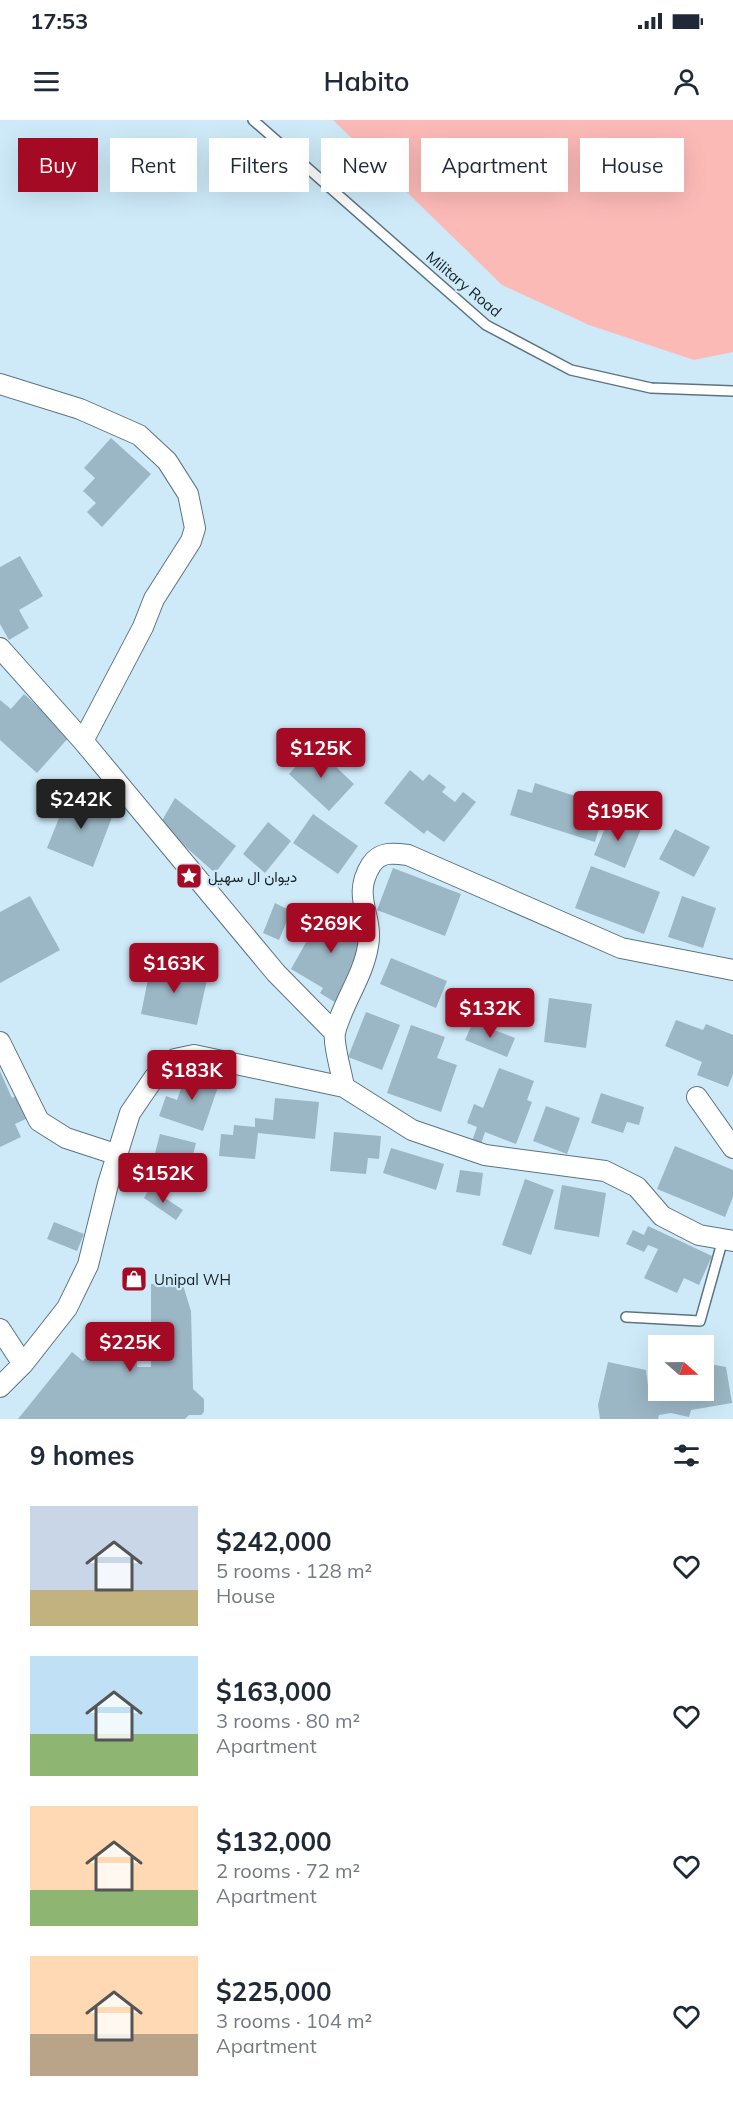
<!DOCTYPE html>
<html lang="en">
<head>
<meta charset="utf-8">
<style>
  :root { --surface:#fff; --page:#f2f2f3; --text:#1f2937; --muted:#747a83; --accent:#a50a25 }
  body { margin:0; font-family:Mulish,Vazirmatn,sans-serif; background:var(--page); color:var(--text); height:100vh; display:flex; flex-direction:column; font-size:22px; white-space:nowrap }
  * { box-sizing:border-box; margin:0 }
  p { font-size:20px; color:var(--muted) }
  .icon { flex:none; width:33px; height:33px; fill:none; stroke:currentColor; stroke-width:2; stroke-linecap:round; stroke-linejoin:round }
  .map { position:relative; height:1299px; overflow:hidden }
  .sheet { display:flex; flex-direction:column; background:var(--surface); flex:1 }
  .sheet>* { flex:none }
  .hud { position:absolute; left:18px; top:18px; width:698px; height:54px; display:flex; gap:12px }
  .needle { width:39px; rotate:110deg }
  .fabs { position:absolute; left:648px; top:1215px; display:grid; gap:12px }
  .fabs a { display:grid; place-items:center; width:66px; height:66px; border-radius:0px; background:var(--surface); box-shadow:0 6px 24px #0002; font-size:30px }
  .price { position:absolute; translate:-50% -51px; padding:0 14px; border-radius:6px; background:var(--accent); color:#fff; font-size:20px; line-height:39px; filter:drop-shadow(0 2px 3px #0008) }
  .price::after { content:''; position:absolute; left:50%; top:36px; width:18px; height:14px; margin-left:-9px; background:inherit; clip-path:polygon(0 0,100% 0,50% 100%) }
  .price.current { background:#222; color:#fff }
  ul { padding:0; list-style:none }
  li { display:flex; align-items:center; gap:18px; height:150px; padding:0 30px }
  li span { display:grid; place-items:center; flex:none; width:168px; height:120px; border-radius:0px; color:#555 }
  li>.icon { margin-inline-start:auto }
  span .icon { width:72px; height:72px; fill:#fffc; stroke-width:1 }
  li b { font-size:26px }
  h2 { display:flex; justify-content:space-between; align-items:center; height:72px; padding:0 30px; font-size:26px }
  .tag { padding:0 21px; border-radius:0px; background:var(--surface); box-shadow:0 6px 24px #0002; font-size:21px; line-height:54px }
  .tag.current { background:var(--accent); color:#fff }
  .status { display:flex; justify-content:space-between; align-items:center; height:42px; padding:0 30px; background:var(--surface); direction:ltr }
  .status svg { height:16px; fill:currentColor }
  header { display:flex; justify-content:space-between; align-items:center; height:78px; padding:0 30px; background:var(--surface); font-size:27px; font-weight:600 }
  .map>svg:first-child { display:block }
  .green { fill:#fcbab7 }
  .building { fill:#9bb6c4 }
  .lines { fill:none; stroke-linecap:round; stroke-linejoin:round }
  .lane-casing { stroke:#5b7481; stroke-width:12 }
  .street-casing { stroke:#5b7481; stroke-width:22 }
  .lane { stroke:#fff; stroke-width:9 }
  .street { stroke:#fff; stroke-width:20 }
  .labels { text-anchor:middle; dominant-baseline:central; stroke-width:4.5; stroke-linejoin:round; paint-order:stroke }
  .street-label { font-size:15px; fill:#152025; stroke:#ceeaf9 }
  .poi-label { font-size:15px; fill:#152025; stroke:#ceeaf9; text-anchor:start }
</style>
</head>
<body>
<div class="status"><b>17:53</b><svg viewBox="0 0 49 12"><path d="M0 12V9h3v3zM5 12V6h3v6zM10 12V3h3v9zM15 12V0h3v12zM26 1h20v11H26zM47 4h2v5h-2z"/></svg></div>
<header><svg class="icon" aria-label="menu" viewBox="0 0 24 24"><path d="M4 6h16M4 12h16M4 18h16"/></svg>Habito<svg class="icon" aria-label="person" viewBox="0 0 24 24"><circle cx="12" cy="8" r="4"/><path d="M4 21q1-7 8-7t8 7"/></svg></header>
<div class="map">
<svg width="733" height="1299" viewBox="0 0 733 1299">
  <rect width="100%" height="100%" fill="#ceeaf9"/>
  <!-- green -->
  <path class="green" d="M333,0h400v232l-39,8 -105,-35 -87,-40z"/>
  <!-- building -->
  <path class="building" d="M111,318l40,36 -49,53 -15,-15 9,-9 -13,-12 12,-13 -11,-10z
    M20,436l23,40 -24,14 10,18 -20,12 -9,-16v-57z
    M24,574l46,42 -33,37 -37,-33v-40l11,9z
    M314,626l40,38 -25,27 -40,-37z
    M410,650l13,11 6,-7 17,13 -4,5 13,10 8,-10 13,10 -32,40 -17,-12 -3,4 -40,-31z
    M535,663l71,23 -11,36 -85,-27 8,-26 14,4z
    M69,673l45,19 -21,55 -46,-19z
    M175,678l61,48 -21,27 -55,-49z
    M313,694l45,32 -20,28 -45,-31z
    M610,696l31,13 -16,39 -31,-13z
    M268,702l23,19 -26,32 -22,-19z
    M675,709l35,18 -16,30 -35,-18z
    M591,746l69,26 -16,42 -69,-26z
    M393,748l68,26 -16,42 -68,-26z
    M30,776l30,54 -60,33v-71z
    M682,776l34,12 -13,40 -35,-11z
    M275,783l16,8 -12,29 -16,-7z
    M326,787l36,21 1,25 -27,50 -16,-10 3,-5 -32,-19z
    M391,838l56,23 -11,27 -56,-24z
    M151,844l57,11 -11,50 -56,-11z
    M549,878l43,6 -6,44 -42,-6z
    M366,892l34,13 -18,45 -34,-13z
    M676,900l27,10 3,-6 27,11v39l-5,13 -31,-12 5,-13 -37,-16z
    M473,902l42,16 -8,19 -42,-17z
    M411,905l34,12 -8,21 20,7 -16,47 -54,-19z
    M499,948l35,13 -7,19 5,2 -16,42 -31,-12 -5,15 -9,-3 6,-17 -10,-4 7,-19 9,4z
    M188,949l32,12 -17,50 -44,-15 7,-20 11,4z
    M0,951l12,27 6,-3 10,23 -13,6 6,13 -21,10z
    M601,973l43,14 -5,18 -12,-3 -4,11 -32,-10z
    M275,978l44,4 -4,37 -57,-6 -3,26 -36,-3 2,-22 12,1 1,-10 21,2v-9l18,2z
    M546,986l34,12 -13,36 -34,-13z
    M334,1012l47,4 -2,23 -11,-1 -2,16 -36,-3z
    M160,1014l36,9 -8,32 -36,-10z
    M675,1026l58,24v27l-8,20 -68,-28z
    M391,1028l53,16 -8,26 -53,-17z
    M460,1050l23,3 -3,23 -24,-4z
    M525,1059l29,11 -23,65 -29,-10z
    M562,1065l44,8 -7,44 -45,-8z
    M150,1068l33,22 -7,10 -32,-22z
    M54,1102l30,12 -7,17 -30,-12z
    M648,1106l64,30 -13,29 -15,-7 -7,15 -33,-15 14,-29 -10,-4 -4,7 -18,-8 7,-14 11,5z
    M151,1164l32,1 8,26 2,78 11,10v13l-3,3h-12l-4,4h-167l54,-67 11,9 21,-26 16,13h17v19h14z
    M608,1242l38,8 4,31 3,-1 5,-19v9h46v-27l22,4 6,36 -41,7 -2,7 -18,-4 -12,2 -1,4h-58l-2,-14z"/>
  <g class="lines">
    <defs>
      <path id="lane" d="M253,0l233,205 85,45 80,18 82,3
        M626,1197l74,4 23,-82"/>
      <path id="street" d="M0,264l80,25 59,26 28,26 21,33 7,34 -4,13 -37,58 -11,28 -60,114
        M0,528l83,93 193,232 59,60
        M0,922l39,79 27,17 52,17
        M344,967c-2,-13 -11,-43 -9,-54 1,-6 4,-13 6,-18 9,-23 23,-44 27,-69 6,-30 -17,-49 3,-81 9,-14 23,-12 37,-10l213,93 112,22
        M697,977l36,51
        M0,1209l23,35
        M0,1267l23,-23 44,-56 21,-43 20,-81 22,-71 24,-35 21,-19 19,-4 150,32 68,43 73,25 120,16 32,16 25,29 37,19 34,6"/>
    </defs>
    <!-- lane casing -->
    <use href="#lane" class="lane-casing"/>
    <!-- street casing -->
    <use href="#street" class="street-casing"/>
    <!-- lane -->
    <use href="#lane" class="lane"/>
    <!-- street -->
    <use href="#street" class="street"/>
  </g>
  <!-- icons -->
  <defs>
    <symbol id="sight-square" viewBox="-11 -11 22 22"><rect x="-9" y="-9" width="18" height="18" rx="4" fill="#a50a25" stroke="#ceeaf9"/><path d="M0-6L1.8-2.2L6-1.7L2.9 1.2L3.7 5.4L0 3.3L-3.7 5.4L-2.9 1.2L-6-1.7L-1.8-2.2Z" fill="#fff"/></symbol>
    <symbol id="shop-square" viewBox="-11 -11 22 22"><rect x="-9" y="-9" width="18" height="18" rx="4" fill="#a50a25" stroke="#ceeaf9"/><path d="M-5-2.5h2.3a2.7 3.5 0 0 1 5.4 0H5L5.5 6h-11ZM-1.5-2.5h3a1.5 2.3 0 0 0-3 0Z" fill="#fff"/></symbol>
  </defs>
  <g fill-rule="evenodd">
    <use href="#sight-square" x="174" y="741" width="30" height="30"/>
    <use href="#shop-square" x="119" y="1144" width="30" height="30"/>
  </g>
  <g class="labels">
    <!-- street labels -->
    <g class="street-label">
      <text transform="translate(464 164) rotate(40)">Military Road</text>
    </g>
    <!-- poi labels -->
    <g class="poi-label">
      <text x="208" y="756">ديوان ال سهيل</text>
      <text x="154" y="1159">Unipal WH</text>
    </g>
  </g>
</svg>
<div class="fabs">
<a><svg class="needle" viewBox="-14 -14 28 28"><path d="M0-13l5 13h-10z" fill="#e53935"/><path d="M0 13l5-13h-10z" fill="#747a83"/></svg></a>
</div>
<b class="price" style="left:321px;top:659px">$125K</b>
<b class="price current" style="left:81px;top:710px">$242K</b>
<b class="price" style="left:618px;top:722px">$195K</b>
<b class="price" style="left:331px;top:834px">$269K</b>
<b class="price" style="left:174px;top:874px">$163K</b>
<b class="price" style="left:490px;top:919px">$132K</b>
<b class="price" style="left:192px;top:981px">$183K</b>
<b class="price" style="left:163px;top:1084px">$152K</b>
<b class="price" style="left:130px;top:1253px">$225K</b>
<div class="hud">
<a class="tag current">Buy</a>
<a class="tag">Rent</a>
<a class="tag">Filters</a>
<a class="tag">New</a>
<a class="tag">Apartment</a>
<a class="tag">House</a>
</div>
</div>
<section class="sheet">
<h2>9 homes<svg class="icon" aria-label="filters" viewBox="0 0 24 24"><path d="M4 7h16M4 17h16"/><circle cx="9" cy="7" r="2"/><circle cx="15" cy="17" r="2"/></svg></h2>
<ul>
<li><span style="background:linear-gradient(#c9d6e8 70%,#c2b280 0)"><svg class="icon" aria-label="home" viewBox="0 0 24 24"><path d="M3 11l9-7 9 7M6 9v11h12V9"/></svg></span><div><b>$242,000</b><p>5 rooms · 128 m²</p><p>House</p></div><svg class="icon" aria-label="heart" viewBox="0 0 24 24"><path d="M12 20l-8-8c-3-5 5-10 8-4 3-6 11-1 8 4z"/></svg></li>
<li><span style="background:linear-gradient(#bfe0f5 65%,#8fb573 0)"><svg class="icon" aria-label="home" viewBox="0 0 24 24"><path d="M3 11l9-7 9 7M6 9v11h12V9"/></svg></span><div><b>$163,000</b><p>3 rooms · 80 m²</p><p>Apartment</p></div><svg class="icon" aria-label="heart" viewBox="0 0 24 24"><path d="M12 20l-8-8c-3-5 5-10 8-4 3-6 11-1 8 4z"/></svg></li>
<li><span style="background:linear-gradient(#ffd9b3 70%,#8fb573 0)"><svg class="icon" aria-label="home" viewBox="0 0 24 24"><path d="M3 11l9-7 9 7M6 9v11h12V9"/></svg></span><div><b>$132,000</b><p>2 rooms · 72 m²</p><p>Apartment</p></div><svg class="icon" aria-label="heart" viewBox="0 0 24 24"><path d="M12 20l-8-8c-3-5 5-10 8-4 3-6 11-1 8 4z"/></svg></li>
<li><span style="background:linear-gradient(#ffd9b3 65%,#b9a48a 0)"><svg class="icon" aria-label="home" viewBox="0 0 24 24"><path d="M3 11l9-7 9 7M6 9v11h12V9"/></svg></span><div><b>$225,000</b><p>3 rooms · 104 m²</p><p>Apartment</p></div><svg class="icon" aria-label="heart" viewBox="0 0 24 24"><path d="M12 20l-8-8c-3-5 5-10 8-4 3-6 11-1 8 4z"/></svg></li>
</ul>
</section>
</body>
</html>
